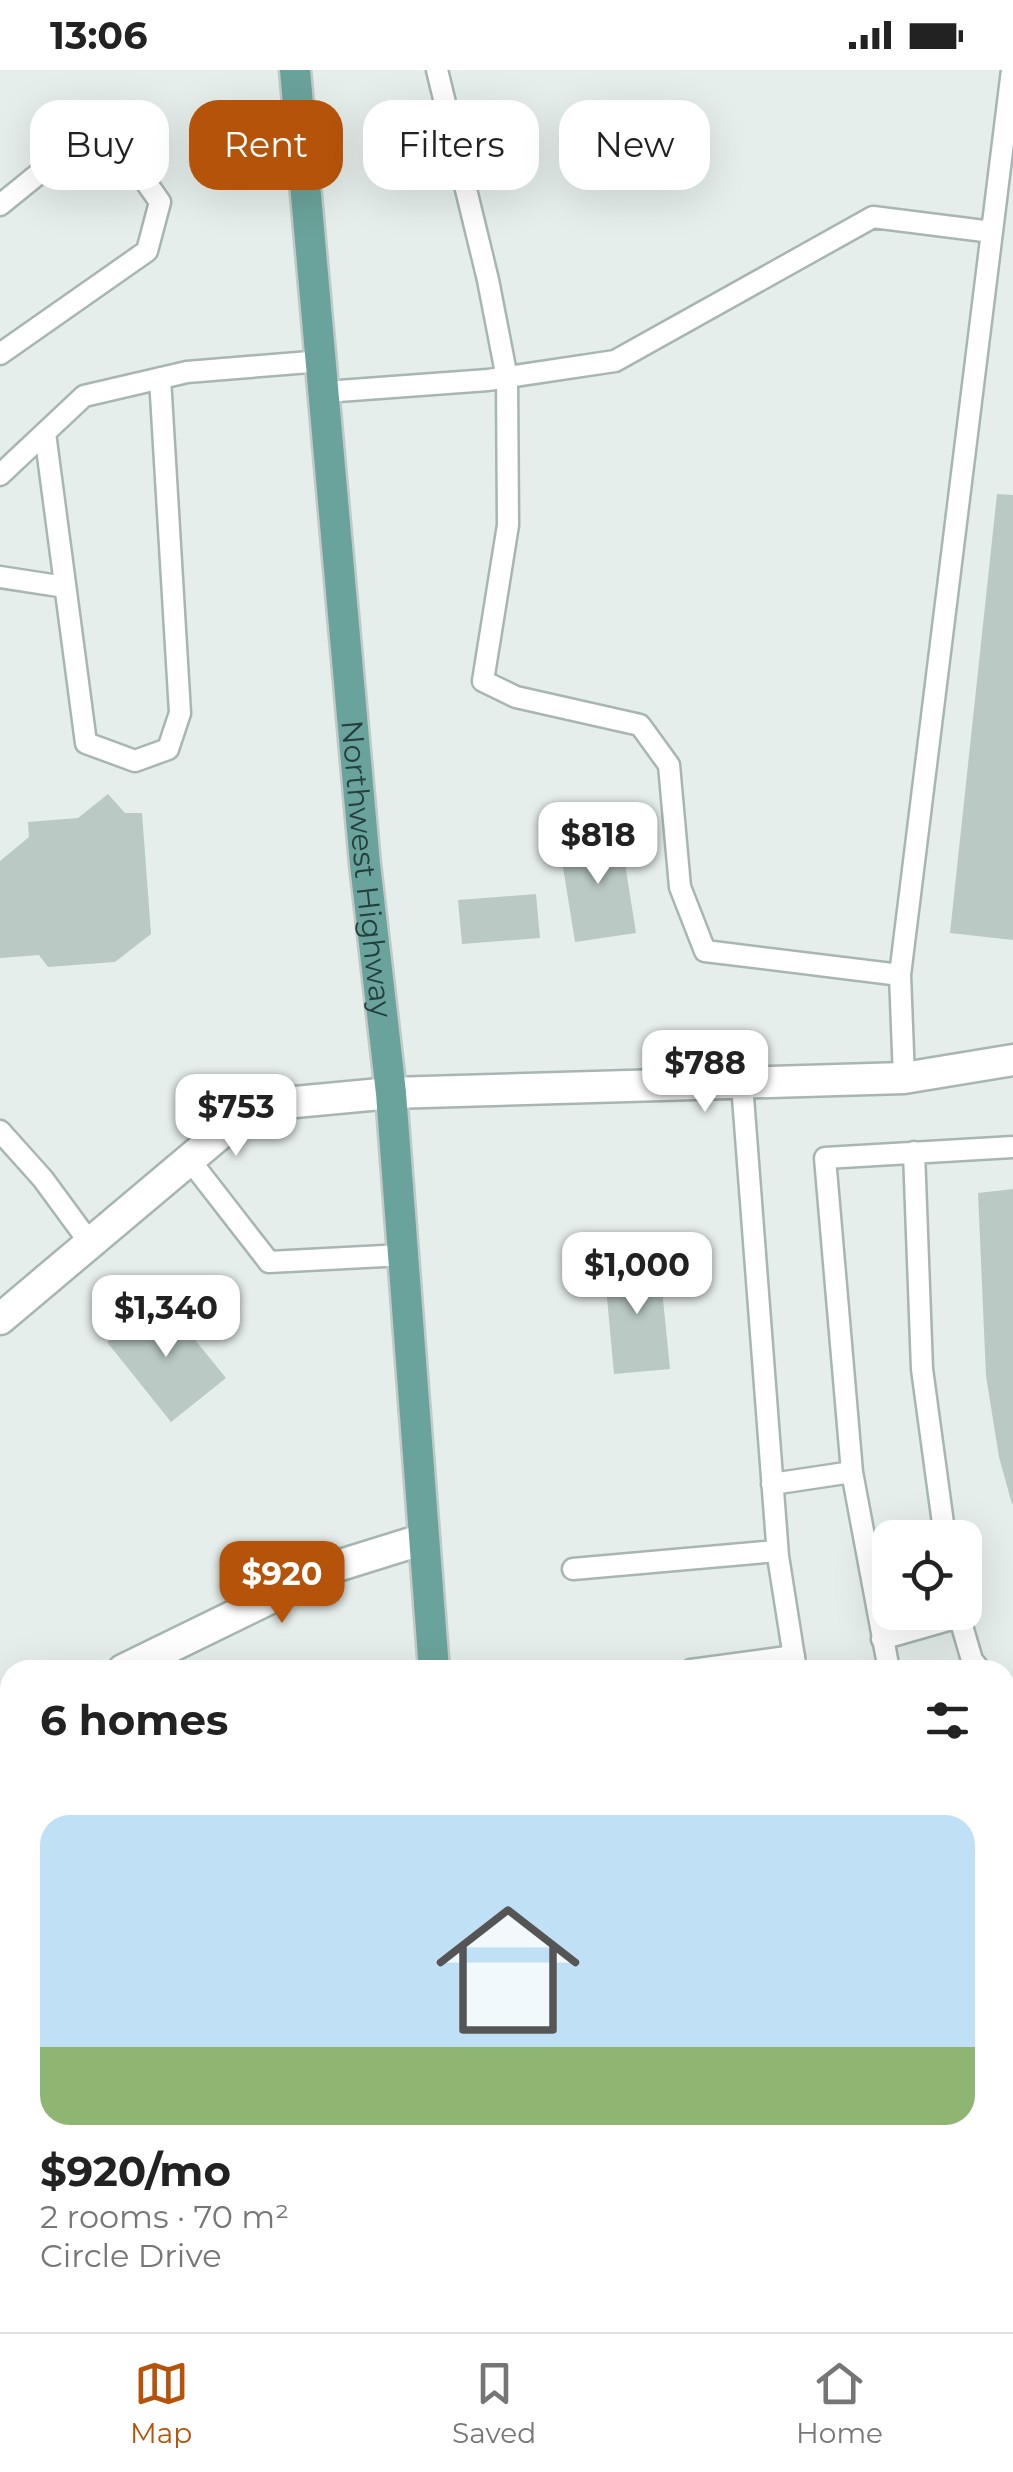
<!DOCTYPE html>
<html lang="en">
<head>
<meta charset="utf-8">
<style>
  :root { --surface:#fff; --page:#f2f2f2; --text:#222; --muted:#767676; --line:#e0e0e0; --accent:#b45309 }
  body { margin:0; font-family:Montserrat,sans-serif; background:var(--page); color:var(--text); height:100vh; display:flex; flex-direction:column; font-size:38px; white-space:nowrap }
  * { box-sizing:border-box; margin:0 }
  p { font-size:32px; color:var(--muted) }
  .icon { flex:none; width:55px; height:55px; fill:none; stroke:currentColor; stroke-width:2; stroke-linecap:round; stroke-linejoin:round }
  .map { position:relative; flex:1; overflow:hidden }
  .panel { position:absolute; left:0px; top:1590px; width:1015px; height:672px; display:flex; flex-direction:column; background:var(--surface); border-radius:30px 30px 0 0; box-shadow:0 10px 40px #0002 }
  .panel>* { flex:none }
  .hud { position:absolute; left:30px; top:30px; width:955px; height:90px; display:flex; gap:20px }
  .controls { position:absolute; left:872px; top:1450px; display:grid; gap:20px }
  .controls a { display:grid; place-items:center; width:110px; height:110px; border-radius:20px; background:var(--surface); box-shadow:0 10px 40px #0002; font-size:50px }
  .price { position:absolute; translate:-50% -85px; padding:0 22px; border-radius:20px; background:#fff; color:#222; font-size:32px; line-height:65px; filter:drop-shadow(0 2px 5px #0008) }
  .price::after { content:''; position:absolute; left:50%; top:60px; width:30px; height:22px; margin-left:-15px; background:inherit; clip-path:polygon(0 0,100% 0,50% 100%) }
  .price.on { background:var(--accent); color:#fff }
  ul { padding:0; list-style:none }
  li { display:grid; align-content:center; gap:20px; height:530px; padding:0 40px }
  li span { display:grid; place-items:center; height:310px; border-radius:30px; color:#555 }
  li>.icon { margin-inline-start:auto }
  span .icon { width:180px; height:180px; fill:#fffc; stroke-width:1 }
  li b { font-size:42px }
  h2 { display:flex; justify-content:space-between; align-items:center; height:120px; padding:0 40px; font-size:42px }
  .pill { padding:0 35px; border-radius:30px; background:var(--surface); box-shadow:0 10px 40px #0002; font-size:35px; line-height:90px }
  .pill.on { background:var(--accent); color:#fff }
  .status { display:flex; justify-content:space-between; align-items:center; height:70px; padding:0 50px; background:var(--surface); direction:ltr }
  .status svg { height:28px; fill:currentColor }
  .dock { display:flex; justify-content:space-around; align-items:center; height:140px; border-top:2px solid var(--line); background:var(--surface); font-size:28px; color:var(--muted) }
  .dock a { display:grid; justify-items:center; gap:5px }
  .dock .on { color:var(--accent) }
  .map>svg:first-child { display:block }
  .building { fill:#bac9c4 }
  .lines { fill:none; stroke-linecap:round; stroke-linejoin:round }
  .service-casing { stroke:#a7b6b3; stroke-width:25 }
  .minor-casing { stroke:#a7b6b3; stroke-width:35 }
  .tertiary-casing { stroke:#a7b6b3; stroke-width:35 }
  .primary-casing { stroke:#c2cac8; stroke-width:35 }
  .service { stroke:#fff; stroke-width:20 }
  .minor { stroke:#fff; stroke-width:30 }
  .tertiary { stroke:#fff; stroke-width:30 }
  .primary { stroke:#6aa39b; stroke-width:30 }
  .labels { text-anchor:middle; dominant-baseline:central; stroke-width:8; stroke-linejoin:round; paint-order:stroke }
  .street-label { font-size:30px; fill:#24403c; stroke:#f6faf8 }
</style>
</head>
<body>
<div class="status"><b>13:06</b><svg viewBox="0 0 49 12"><path d="M0 12V9h3v3zM5 12V6h3v6zM10 12V3h3v9zM15 12V0h3v12zM26 1h20v11H26zM47 4h2v5h-2z"/></svg></div>
<div class="map">
<svg width="1013" height="2262" viewBox="0 0 1013 2262">
  <rect width="100%" height="100%" fill="#e5eeeb"/>
  <!-- building -->
  <path class="building" d="M997,424l16,1v445l-63,-7z
    M108,724l17,19h17l9,121 -36,28 -67,5 -9,-12 -39,3v-97l29,-24 -1,-15 50,-4z
    M620,762l16,101 -61,9 -16,-100z
    M536,824l4,44 -78,6 -4,-44z
    M1013,1119v315h-1l-13,-47 -13,-81 -8,-183z
    M659,1190l11,109 -56,5 -10,-109z
    M161,1228l65,80 -55,44 -64,-80z
    M1011,2036l2,151 -3,-3 -5,7v-147z"/>
  <g class="lines">
    <defs>
      <path id="service" d="M437,0l51,210 19,98 1,147 -25,156 33,16 124,28 29,40 11,122 25,64 195,24
        M0,135l84,-68 38,11 38,54 -13,49 -147,103
        M325,322l163,-12 127,-19 258,-144 119,15
        M45,363l41,310 49,18 33,-12 12,-36 -20,-335
        M0,405l84,-79 103,-24 135,-11
        M0,507l65,10
        M904,1008l-4,-103 112,-905
        M742,1014l36,472 18,114
        M0,1061l43,48 47,64
        M914,1082l8,217 23,169
        M189,1089l80,103 134,-7
        M772,1414l80,-12
        M573,1499l204,-18
        M958,1542l14,48 8,10
        M882,1569l77,-22
        M691,1600l103,-14
        M889,1600l-37,-198 -27,-314 188,-11
        M1005,1632l8,10
        M1005,1696l8,-6
        M1005,1803l8,-13
        M1005,1995l8,5
        M1005,2250l8,6"/>
      <path id="minor" d="M0,1249l221,-186 42,-28 128,-12 513,-15 109,-18
        M123,1600l211,-103 90,-28
        M0,1677l10,-8"/>
      <path id="tertiary" d="M465,2252v10
        M507,2262l1,-10"/>
      <g id="primary">
        <path id="s1" d="M295,0l70,794 26,229 43,577"/>
        <path d="M746,2252l11,10"/>
      </g>
    </defs>
    <!-- service casing -->
    <use href="#service" class="service-casing"/>
    <!-- minor casing -->
    <use href="#minor" class="minor-casing"/>
    <!-- tertiary casing -->
    <use href="#tertiary" class="tertiary-casing"/>
    <!-- primary casing -->
    <use href="#primary" class="primary-casing"/>
    <!-- service -->
    <use href="#service" class="service"/>
    <!-- minor -->
    <use href="#minor" class="minor"/>
    <!-- tertiary -->
    <use href="#tertiary" class="tertiary"/>
    <!-- primary -->
    <use href="#primary" class="primary"/>
  </g>
  <g class="labels">
    <!-- street labels -->
    <g class="street-label">
      <text stroke="none"><textPath href="#s1" startOffset="802">Northwest Highway</textPath></text>
    </g>
  </g>
</svg>
<div class="controls">
<a><svg class="icon" aria-label="locate" viewBox="0 0 24 24"><circle cx="12" cy="12" r="6"/><path d="M12 2v4M12 18v4M2 12h4M18 12h4"/></svg></a>
</div>
<b class="price" style="left:598px;top:817px">$818</b>
<b class="price" style="left:705px;top:1045px">$788</b>
<b class="price" style="left:236px;top:1089px">$753</b>
<b class="price" style="left:637px;top:1247px">$1,000</b>
<b class="price" style="left:166px;top:1290px">$1,340</b>
<b class="price on" style="left:282px;top:1556px">$920</b>
<div class="hud">
<a class="pill">Buy</a>
<a class="pill on">Rent</a>
<a class="pill">Filters</a>
<a class="pill">New</a>
</div>
<section class="panel">
<h2>6 homes<svg class="icon" aria-label="filters" viewBox="0 0 24 24"><path d="M4 7h16M4 17h16"/><circle cx="9" cy="7" r="2"/><circle cx="15" cy="17" r="2"/></svg></h2>
<ul>
<li><span style="background:linear-gradient(#bfe0f5 75%,#8fb573 0)"><svg class="icon" aria-label="home" viewBox="0 0 24 24"><path d="M3 11l9-7 9 7M6 9v11h12V9"/></svg></span><div><b>$920/mo</b><p>2 rooms · 70 m²</p><p>Circle Drive</p></div></li>
</ul>
</section>
</div>
<nav class="dock">
<a class="on"><svg class="icon" aria-label="map" viewBox="0 0 24 24"><path d="M3 6l6-2 6 2 6-2v14l-6 2-6-2-6 2zM9 4v14M15 6v14"/></svg>Map</a>
<a><svg class="icon" aria-label="saved" viewBox="0 0 24 24"><path d="M7 4h10v16l-5-4-5 4z"/></svg>Saved</a>
<a><svg class="icon" aria-label="home" viewBox="0 0 24 24"><path d="M3 11l9-7 9 7M6 9v11h12V9"/></svg>Home</a>
</nav>
</body>
</html>
